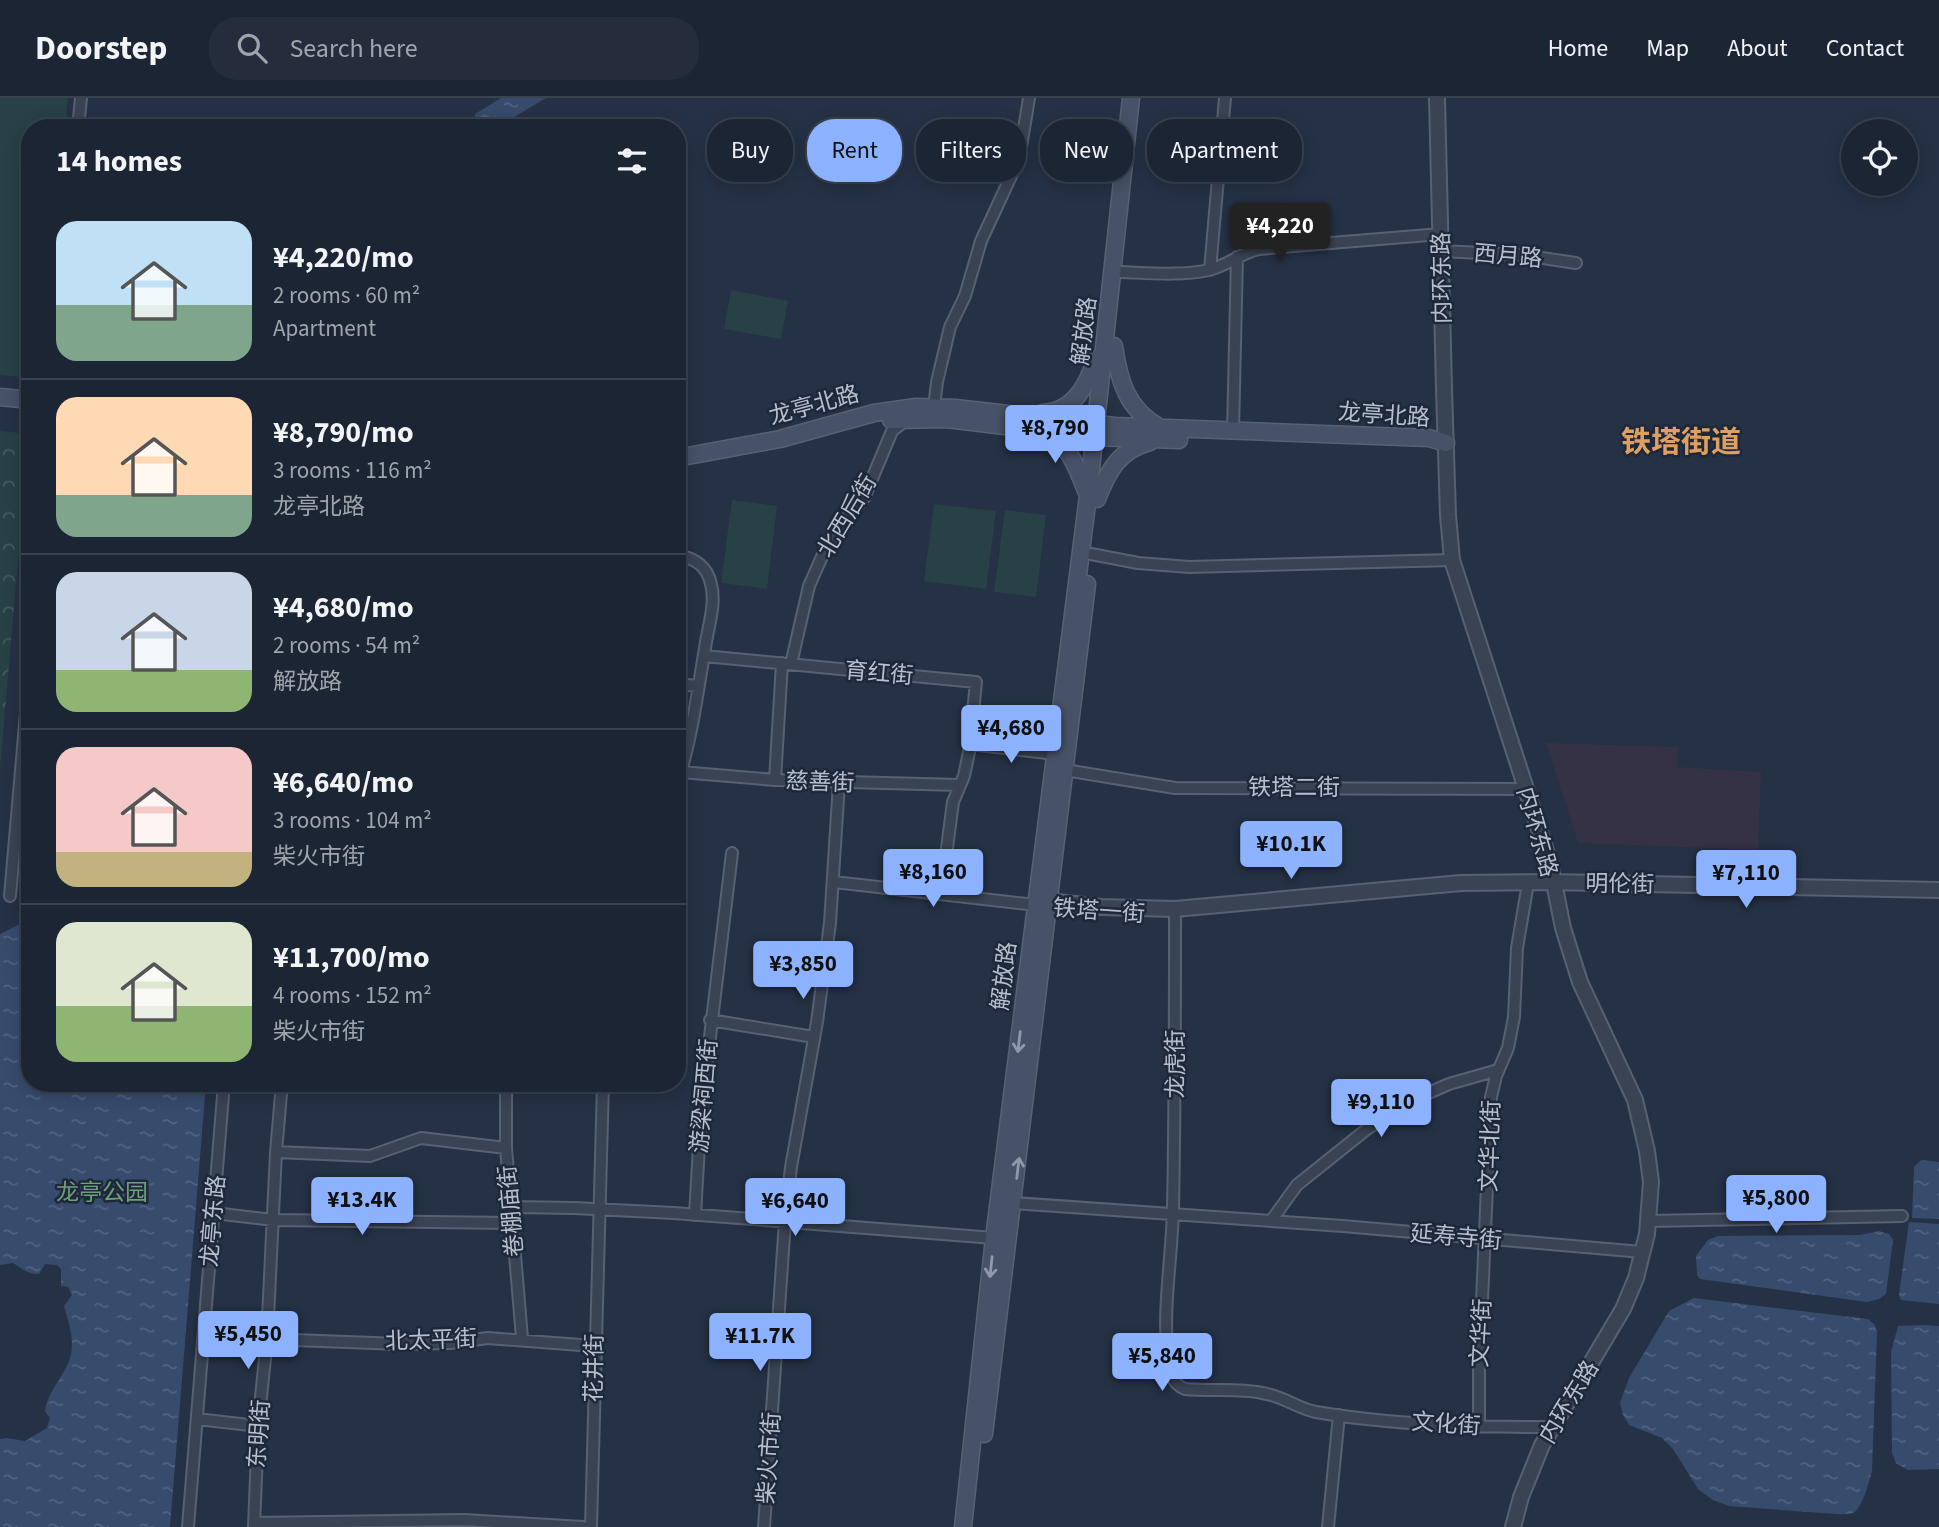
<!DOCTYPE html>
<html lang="en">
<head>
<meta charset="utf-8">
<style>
  :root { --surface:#1c2534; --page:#252d3c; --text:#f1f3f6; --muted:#a0a5ac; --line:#3a424f; --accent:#8bb1ff }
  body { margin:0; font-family:"Source Sans 3","Noto Sans SC",sans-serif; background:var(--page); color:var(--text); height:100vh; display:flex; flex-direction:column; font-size:26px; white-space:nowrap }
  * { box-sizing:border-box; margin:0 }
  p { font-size:23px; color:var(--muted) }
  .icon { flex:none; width:38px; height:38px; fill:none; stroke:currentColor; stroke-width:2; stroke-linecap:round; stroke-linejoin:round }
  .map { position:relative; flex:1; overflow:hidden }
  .details { position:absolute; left:21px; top:21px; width:665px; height:973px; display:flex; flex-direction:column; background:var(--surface); border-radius:28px; box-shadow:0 4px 18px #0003,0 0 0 2px var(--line) }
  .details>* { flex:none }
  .guide { position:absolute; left:707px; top:21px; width:665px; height:63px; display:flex; gap:14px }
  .buttons { position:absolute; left:1841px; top:21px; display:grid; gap:14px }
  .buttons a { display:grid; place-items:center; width:77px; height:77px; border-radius:50%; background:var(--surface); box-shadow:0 4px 18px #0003,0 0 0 2px var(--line); font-size:35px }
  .price { position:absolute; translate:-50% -60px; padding:0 16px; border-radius:7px; background:var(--accent); color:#111; font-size:23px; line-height:46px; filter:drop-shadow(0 2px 4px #0008) }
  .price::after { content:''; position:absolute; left:50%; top:42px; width:21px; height:16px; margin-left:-10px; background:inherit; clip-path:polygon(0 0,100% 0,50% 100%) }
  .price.active { background:#222; color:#fff }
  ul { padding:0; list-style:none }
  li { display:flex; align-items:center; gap:21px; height:175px; padding:0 35px }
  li+li { border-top:2px solid var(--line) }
  li span { display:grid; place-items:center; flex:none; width:196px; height:140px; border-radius:21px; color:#555 }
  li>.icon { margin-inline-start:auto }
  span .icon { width:84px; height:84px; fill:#fffc; stroke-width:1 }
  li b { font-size:30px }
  h2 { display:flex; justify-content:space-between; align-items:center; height:84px; padding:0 35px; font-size:30px }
  .tag { padding:0 24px; border-radius:28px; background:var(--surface); box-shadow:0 4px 18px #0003,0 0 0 2px var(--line); font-size:24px; line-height:63px }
  .tag.active { background:var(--accent); color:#111 }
  header { display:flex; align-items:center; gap:42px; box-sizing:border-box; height:98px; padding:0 35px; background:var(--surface); border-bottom:2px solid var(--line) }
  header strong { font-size:33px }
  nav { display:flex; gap:38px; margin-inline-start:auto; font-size:24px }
  .search { width:490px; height:63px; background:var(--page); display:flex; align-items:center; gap:18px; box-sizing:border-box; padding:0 24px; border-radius:28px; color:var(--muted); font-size:26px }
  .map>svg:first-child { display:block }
  .medical { fill:#363245 }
  .park { fill:url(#park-crowns) }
  .garden { fill:#274146 }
  .water { fill:url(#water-ripples) }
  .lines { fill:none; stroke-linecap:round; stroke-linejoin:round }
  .minor-casing { stroke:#586172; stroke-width:14 }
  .tertiary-casing { stroke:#586172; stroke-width:18 }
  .secondary-casing { stroke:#586172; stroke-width:19 }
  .minor { stroke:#3a4354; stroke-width:10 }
  .tertiary { stroke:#3a4354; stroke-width:14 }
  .secondary { stroke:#475268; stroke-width:16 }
  .oneway { stroke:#9099aa }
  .labels { text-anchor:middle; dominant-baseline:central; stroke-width:5; stroke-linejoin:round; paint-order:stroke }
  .street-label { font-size:23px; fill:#b7bfce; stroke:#1e283a }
  .park-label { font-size:23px; fill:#6da07b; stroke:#1e283a }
  .district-label { font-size:30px; font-weight:bold; fill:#de9f62; stroke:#1e283a }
</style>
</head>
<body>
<header>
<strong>Doorstep</strong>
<div class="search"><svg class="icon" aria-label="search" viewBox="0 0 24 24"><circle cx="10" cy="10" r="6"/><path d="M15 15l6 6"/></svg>Search here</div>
<nav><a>Home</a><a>Map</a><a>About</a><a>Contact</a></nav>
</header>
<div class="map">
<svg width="1939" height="1429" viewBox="0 0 1939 1429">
  <defs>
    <pattern id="park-crowns" width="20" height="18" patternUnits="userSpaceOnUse" patternTransform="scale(1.75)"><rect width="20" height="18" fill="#274146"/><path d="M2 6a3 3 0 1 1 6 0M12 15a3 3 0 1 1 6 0" fill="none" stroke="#445b60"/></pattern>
    <pattern id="water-ripples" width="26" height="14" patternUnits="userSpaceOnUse" patternTransform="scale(1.75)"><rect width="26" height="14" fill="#374b6d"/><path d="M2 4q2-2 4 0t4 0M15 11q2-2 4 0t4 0" fill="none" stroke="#526381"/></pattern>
  </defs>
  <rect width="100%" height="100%" fill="#253145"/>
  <!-- medical -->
  <path class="medical" d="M1546,645l131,4v20l84,5 -3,78 -180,-7z"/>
  <!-- park -->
  <path class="park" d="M0,333l29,3 -29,335z
    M30,688v86h-3l-5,-15z"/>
  <!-- garden -->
  <path class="garden" d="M0,0h68l-3,30h-35v250l-30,-3z
    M731,192l57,11 -7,38 -57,-10z
    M732,402l45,6 -10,83 -46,-6z
    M934,406l62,7 -10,78 -62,-8z
    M1005,412l41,5 -10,82 -42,-5z"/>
  <!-- water -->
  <path class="water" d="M501,0h45l-50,30h-20l-1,-14z
    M30,810v175h176l-36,444h-170v-88l7,-1 18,3 22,-13 3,-10 -5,-7 1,-6c5,-16 17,-29 23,-44 7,-18 0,-37 -5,-55l8,-11 -4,-8 -7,-1v-17l-4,-4 -12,-1 -6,10c-12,0 -16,-5 -26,-11l-13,2v-331l22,-11z
    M1921,1062l18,2v57l-27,-1 2,-51z
    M1909,1124l30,2v80l-38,-4 -2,-5z
    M1879,1133l10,3 4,6 -7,54 -7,5 -12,3 -167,-23 -3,-4 -1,-19 12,-16 10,-4 142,-1z
    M1694,1200l174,21 7,6 2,8 -5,138c-3,10 -9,37 -19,42 -4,2 -12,1 -17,1l-107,-8 -16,-6 -15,-11 -25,-40 -11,-11 -33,-13 -6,-10 -3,-12 9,-25 40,-67z
    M1924,1227l15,1v143l-31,1 -12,-7 -4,-10 -1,-101 7,-26z"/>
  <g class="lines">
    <defs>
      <path id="minor" d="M78,30l3,-30
        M1441,153l81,4 54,8
        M1210,172l15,-172
        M1121,174c28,1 60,4 88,-2 17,-4 32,-17 50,-21l182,-15
        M934,309l3,-25 13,-55 15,-31 16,-55 38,-82 10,-61
        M1233,333l4,-174
        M1091,456l47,9 51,4 263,-7
        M677,457c18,3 30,11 34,29 5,18 -2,40 -5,58 -8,47 -14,97 -29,142
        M704,558l272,26 -7,70 -5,24 -11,26 -12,92
        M791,566l18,-78 15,-34 11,-20 29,-34 28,-67 15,-12
        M677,586l21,2
        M970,646l85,10
        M1065,672l110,18 350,1
        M681,674l94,8 184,5
        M775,682l7,-117
        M834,784l202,23
        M10,798l20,-229
        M1175,817c0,98 0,196 -2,294 -1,49 -11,101 -5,150 2,14 4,25 17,30 28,3 58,-2 86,6 16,4 29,14 45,17 76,13 160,15 237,15
        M710,922l104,17
        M484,985l22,3
        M506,985v65l16,190
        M276,1054l94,4 51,-18 85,10
        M1014,1105l329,23 299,26
        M511,1109l63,1 100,5 320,25
        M214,1115l59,7 240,3
        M695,1117l6,-103 31,-259
        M1271,1123l26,-36 70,-56 50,-31 32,-14 49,-14
        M1648,1123l254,-5
        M267,1241l133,5 50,-1 38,-5 106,8
        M197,1321l61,7
        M1479,1329v-59l12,-271 5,-21 12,-28 6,-31 3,-69 10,-59
        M254,1425l210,-3 119,7
        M188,1429l36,-444
        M254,1429l4,-101 9,-87 9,-187 6,-69
        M591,1429l12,-444
        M764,1429l21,-306 6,-54 26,-145 13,-99 9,-140
        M1328,1429l11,-112"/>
      <path id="tertiary" d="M1437,0l7,291 4,126 4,45 98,303 13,65 17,54 55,118 12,51 4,31 -4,52 -11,44 -13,31 -81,136 -21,52 -8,30
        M1041,806l8,-3 52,6 74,2 286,-26 91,-1 387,8"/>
      <path id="secondary" d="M1114,248c5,35 13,63 45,81
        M0,299l30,3
        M1042,315c32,-1 45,-28 54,-54
        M891,322l56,-1 147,18 85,3
        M1042,335c26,8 35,34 44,58
        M677,360l103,-19 94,-26 42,-6 39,1 160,18 314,12 17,5
        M1097,401c11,-28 22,-49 53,-57
        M984,1336l103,-850
        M963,1429l31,-289 94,-742 43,-398"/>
    </defs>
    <!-- minor casing -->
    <use href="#minor" class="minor-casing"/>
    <!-- tertiary casing -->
    <use href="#tertiary" class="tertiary-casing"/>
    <!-- secondary casing -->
    <use href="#secondary" class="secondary-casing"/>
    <!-- minor -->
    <use href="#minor" class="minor"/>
    <!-- tertiary -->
    <use href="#tertiary" class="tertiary"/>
    <!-- secondary -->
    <use href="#secondary" class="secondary"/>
  </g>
  <!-- one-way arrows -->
  <defs><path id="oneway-shaft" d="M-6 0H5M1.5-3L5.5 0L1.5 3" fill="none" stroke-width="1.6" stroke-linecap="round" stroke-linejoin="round" transform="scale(1.75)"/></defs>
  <g class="oneway">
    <use href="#oneway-shaft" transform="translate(1019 944) rotate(97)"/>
    <use href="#oneway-shaft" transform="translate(1018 1070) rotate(-83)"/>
    <use href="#oneway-shaft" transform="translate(991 1169) rotate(96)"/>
  </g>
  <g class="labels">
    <!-- street labels -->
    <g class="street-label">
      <text transform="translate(1508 158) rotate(5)">西月路</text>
      <text transform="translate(1442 180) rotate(-91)">内环东路</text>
      <text transform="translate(1084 233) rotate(-83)">解放路</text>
      <text transform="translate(814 307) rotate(-15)">龙亭北路</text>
      <text transform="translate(1384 317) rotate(4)">龙亭北路</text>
      <text transform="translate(847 418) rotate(-59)">北西后街</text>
      <text transform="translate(879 575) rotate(5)">育红街</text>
      <text transform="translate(820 684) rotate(2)">慈善街</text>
      <text x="1294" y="689">铁塔二街</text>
      <text transform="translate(1537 734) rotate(74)">内环东路</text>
      <text transform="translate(1620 786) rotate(1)">明伦街</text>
      <text transform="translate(1099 813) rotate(4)">铁塔一街</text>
      <text transform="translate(1004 878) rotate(-83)">解放路</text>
      <text transform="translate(1175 966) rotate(-90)">龙虎街</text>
      <text transform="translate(704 998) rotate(-85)">游梁祠西街</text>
      <text transform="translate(1490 1048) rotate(-88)">文华北街</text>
      <text transform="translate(511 1113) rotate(-95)">卷棚庙街</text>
      <text transform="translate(213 1123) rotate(-85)">龙亭东路</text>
      <text transform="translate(1456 1139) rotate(5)">延寿寺街</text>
      <text transform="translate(1481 1235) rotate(-87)">文华街</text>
      <text transform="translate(431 1242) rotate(-2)">北太平街</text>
      <text transform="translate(594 1270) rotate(-89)">花井街</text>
      <text transform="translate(1569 1304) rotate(-59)">内环东路</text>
      <text transform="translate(1446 1326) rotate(4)">文化街</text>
      <text transform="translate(259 1336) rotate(-86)">东明街</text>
      <text transform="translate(769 1360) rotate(-86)">柴火市街</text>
    </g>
    <!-- park labels -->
    <g class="park-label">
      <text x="102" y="1094">龙亭公园</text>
    </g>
    <!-- district labels -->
    <g class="district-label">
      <text x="1681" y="344">铁塔街道</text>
    </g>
  </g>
</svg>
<div class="buttons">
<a><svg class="icon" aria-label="locate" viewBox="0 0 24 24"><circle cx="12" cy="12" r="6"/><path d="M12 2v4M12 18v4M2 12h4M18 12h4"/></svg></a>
</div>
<b class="price active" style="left:1280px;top:165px">¥4,220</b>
<b class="price" style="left:1055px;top:367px">¥8,790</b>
<b class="price" style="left:1011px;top:667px">¥4,680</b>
<b class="price" style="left:1291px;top:783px">¥10.1K</b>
<b class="price" style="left:933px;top:811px">¥8,160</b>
<b class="price" style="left:1746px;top:812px">¥7,110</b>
<b class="price" style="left:803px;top:903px">¥3,850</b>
<b class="price" style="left:1381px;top:1041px">¥9,110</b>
<b class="price" style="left:1776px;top:1137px">¥5,800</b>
<b class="price" style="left:362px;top:1139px">¥13.4K</b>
<b class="price" style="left:795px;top:1140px">¥6,640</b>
<b class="price" style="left:248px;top:1273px">¥5,450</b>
<b class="price" style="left:760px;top:1275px">¥11.7K</b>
<b class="price" style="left:1162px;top:1295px">¥5,840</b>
<div class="guide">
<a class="tag">Buy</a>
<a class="tag active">Rent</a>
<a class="tag">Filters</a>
<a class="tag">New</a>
<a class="tag">Apartment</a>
</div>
<section class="details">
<h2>14 homes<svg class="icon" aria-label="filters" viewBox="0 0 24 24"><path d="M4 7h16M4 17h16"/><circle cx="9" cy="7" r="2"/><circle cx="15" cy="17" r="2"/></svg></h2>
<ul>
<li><span style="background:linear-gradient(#bfe0f5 60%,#7fa58c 0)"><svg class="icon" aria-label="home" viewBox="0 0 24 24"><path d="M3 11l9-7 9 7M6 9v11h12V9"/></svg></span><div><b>¥4,220/mo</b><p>2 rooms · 60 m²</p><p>Apartment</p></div></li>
<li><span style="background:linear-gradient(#ffd9b3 70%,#7fa58c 0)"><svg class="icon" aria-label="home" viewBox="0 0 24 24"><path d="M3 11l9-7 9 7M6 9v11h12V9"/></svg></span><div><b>¥8,790/mo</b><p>3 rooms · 116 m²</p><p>龙亭北路</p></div></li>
<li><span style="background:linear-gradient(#c9d6e8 70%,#8fb573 0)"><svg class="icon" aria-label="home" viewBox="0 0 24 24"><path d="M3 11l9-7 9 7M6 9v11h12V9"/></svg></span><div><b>¥4,680/mo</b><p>2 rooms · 54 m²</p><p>解放路</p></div></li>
<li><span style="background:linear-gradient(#f6c9c9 75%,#c2b280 0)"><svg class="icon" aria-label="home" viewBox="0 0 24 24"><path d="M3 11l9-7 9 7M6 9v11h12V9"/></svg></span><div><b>¥6,640/mo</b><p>3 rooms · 104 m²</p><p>柴火市街</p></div></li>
<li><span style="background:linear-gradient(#dfe7d0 60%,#8fb573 0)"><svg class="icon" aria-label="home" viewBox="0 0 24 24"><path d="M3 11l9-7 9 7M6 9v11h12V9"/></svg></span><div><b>¥11,700/mo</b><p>4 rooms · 152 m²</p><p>柴火市街</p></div></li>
</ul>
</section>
</div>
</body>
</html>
